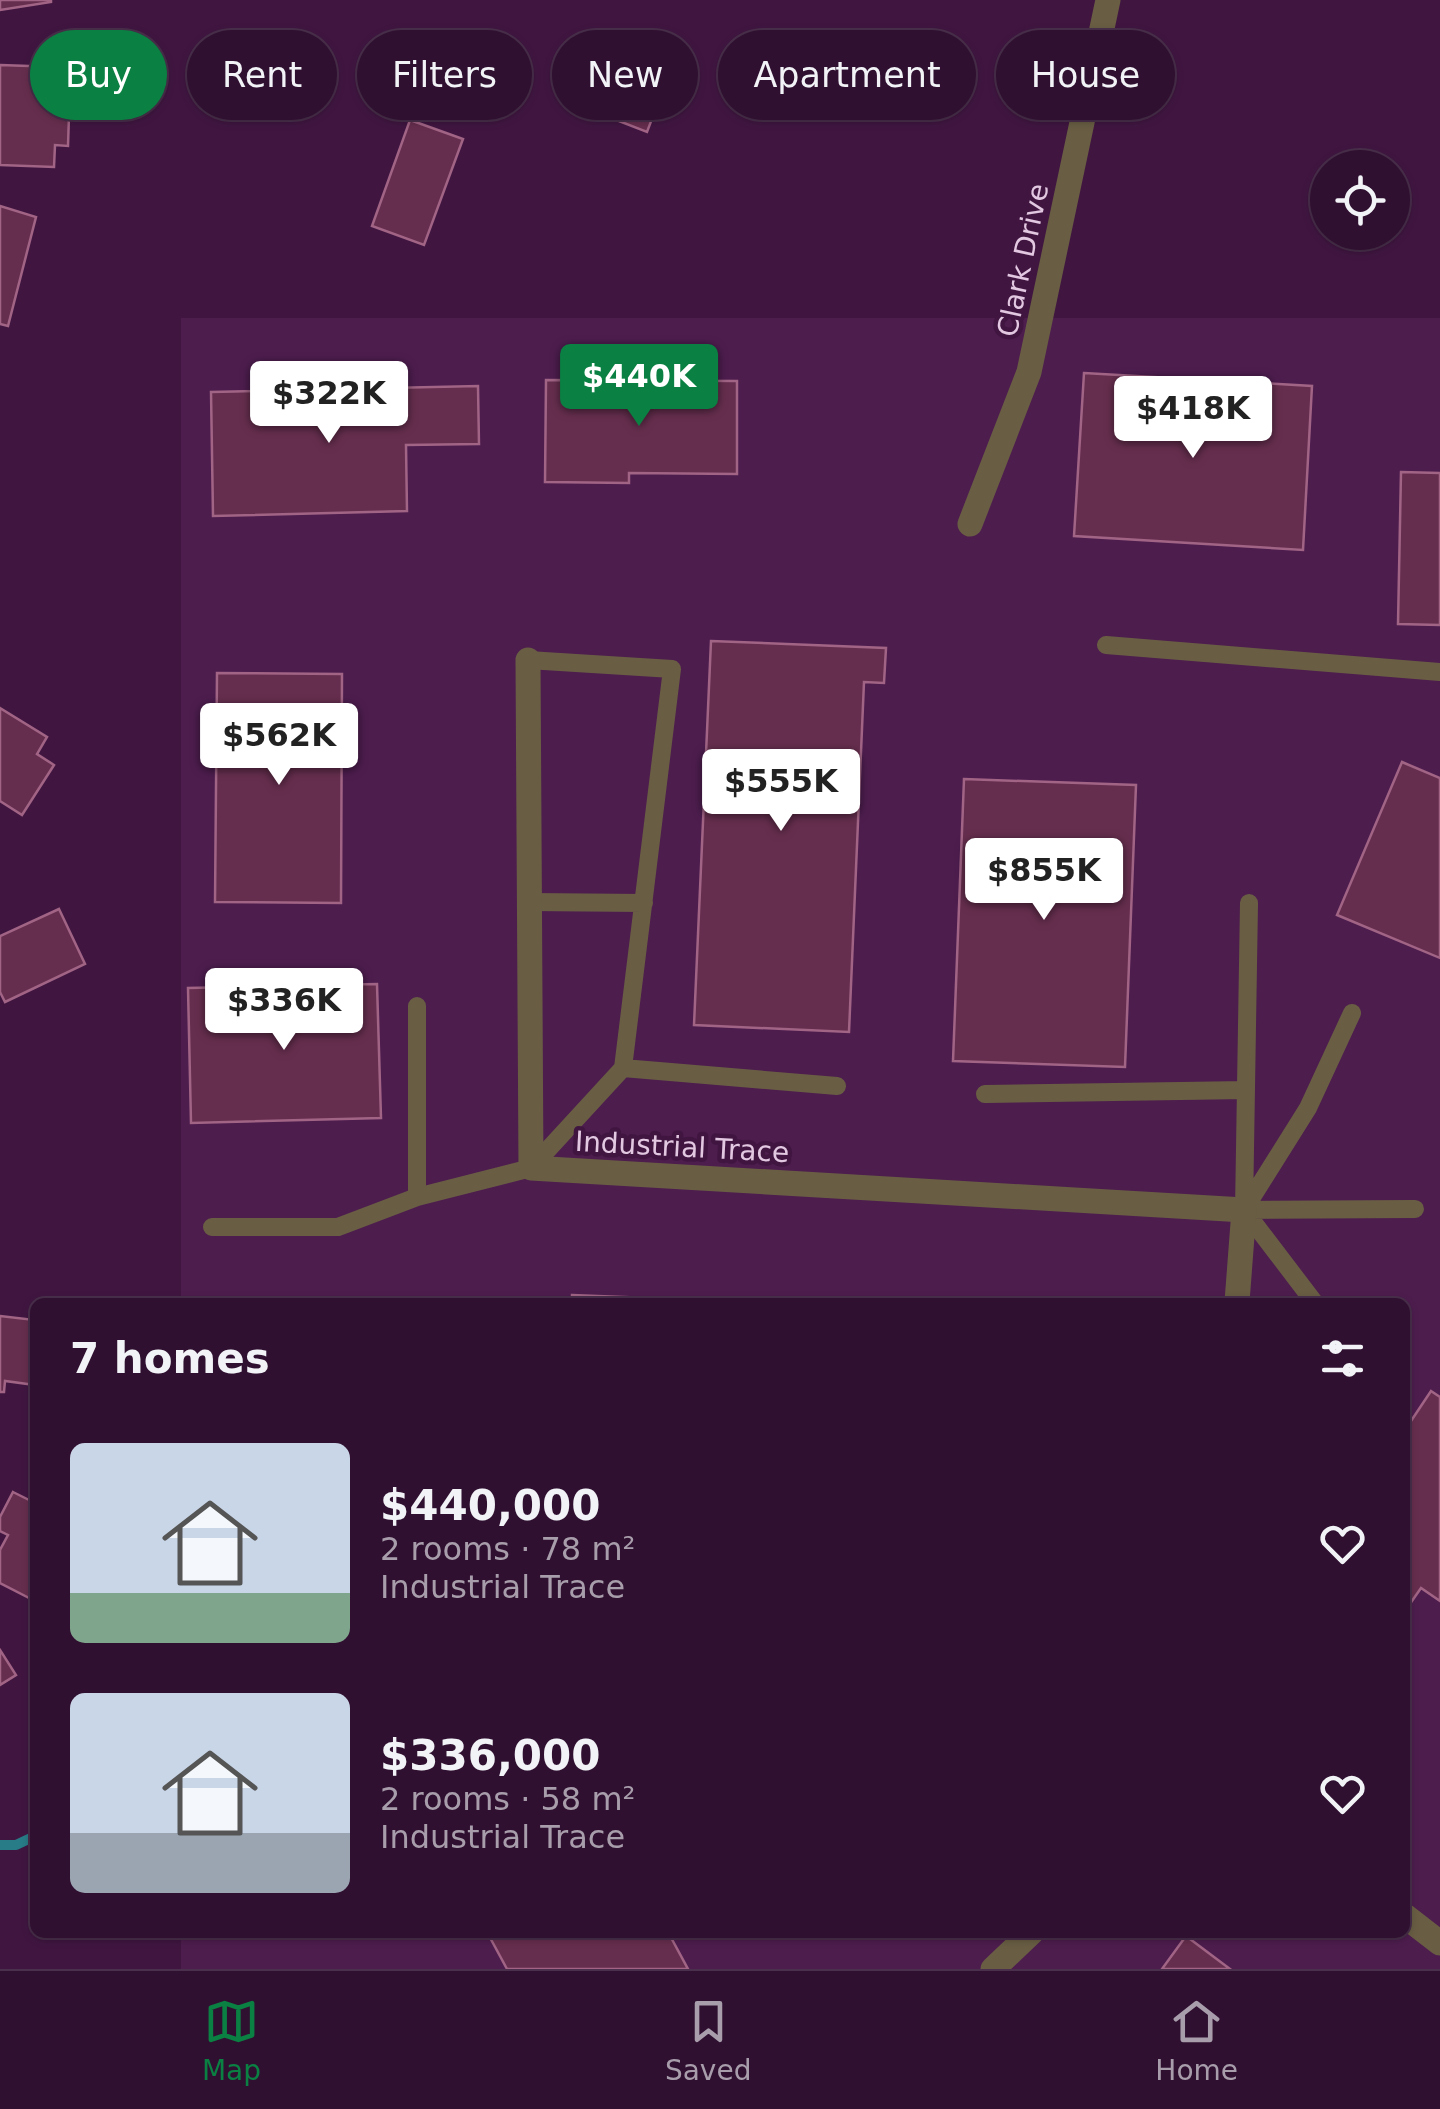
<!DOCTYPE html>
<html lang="en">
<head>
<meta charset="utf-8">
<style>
  :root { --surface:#301031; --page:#381939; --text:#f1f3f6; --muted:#a89dab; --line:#4b304d; --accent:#0b8043 }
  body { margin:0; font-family:"DejaVu Sans",sans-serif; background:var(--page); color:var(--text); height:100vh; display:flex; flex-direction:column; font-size:38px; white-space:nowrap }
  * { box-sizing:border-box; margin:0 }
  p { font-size:32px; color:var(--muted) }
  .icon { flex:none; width:55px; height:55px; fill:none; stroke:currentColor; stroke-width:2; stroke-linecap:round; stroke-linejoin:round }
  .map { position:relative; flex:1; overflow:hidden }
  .drawer { position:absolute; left:30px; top:1298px; width:1380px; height:640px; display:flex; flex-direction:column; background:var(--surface); border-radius:15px; box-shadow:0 2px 8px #0004,0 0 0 2px var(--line) }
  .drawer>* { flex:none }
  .top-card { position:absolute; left:30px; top:30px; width:1380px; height:90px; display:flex; gap:20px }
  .fabs { position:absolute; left:1310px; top:150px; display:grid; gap:20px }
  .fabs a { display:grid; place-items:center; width:100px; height:100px; border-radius:50%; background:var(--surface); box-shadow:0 2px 8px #0004,0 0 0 2px var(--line); font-size:50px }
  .price { position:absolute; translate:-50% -85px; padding:0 22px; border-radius:10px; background:#fff; color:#222; font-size:32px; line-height:65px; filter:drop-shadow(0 2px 5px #0008) }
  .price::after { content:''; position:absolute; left:50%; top:60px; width:30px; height:22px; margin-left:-15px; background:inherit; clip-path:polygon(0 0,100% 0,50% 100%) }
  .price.active { background:var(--accent); color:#fff }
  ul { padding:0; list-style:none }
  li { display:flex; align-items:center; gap:30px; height:250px; padding:0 40px }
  li span { display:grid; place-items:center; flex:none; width:280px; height:200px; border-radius:15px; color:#555 }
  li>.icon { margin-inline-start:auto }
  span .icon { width:120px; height:120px; fill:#fffc; stroke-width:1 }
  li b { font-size:42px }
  h2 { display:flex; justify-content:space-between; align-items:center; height:120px; padding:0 40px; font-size:42px }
  .tag { padding:0 35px; border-radius:45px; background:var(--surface); box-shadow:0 2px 8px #0004,0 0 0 2px var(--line); font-size:35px; line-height:90px }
  .tag.active { background:var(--accent); color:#fff }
  .dock { display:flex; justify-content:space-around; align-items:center; height:140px; border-top:2px solid var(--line); background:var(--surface); font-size:28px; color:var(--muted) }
  .dock a { display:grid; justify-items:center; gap:5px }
  .dock .active { color:var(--accent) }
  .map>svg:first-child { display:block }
  .built { fill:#4d1d4e }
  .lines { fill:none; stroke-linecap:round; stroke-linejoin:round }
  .stream { stroke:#287c87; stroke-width:10 }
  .building { fill:#662e4e; stroke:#a16485; stroke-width:2.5 }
  .service { stroke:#695e44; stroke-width:18 }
  .minor { stroke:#695e44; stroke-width:25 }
  .labels { text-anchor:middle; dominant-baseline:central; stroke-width:9; stroke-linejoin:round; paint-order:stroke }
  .street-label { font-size:28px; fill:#e3c8e2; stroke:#401641 }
</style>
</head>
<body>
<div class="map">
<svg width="1440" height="1969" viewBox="0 0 1440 1969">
  <rect width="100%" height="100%" fill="#401641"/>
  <!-- built -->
  <path class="built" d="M181,318h1259v1651h-1259v-37h1224v-630h-1224z"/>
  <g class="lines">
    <!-- stream -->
    <path class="stream" d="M0,1845h16l19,-9"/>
  </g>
  <!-- building -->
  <path class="building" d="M0,0h51v2l-51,8z
    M632,46l42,15 -27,71 -41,-16z
    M0,65l58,2 -2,47 13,1 -1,31 -13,-1 -1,22 -54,-2z
    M410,120l53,19 -39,106 -52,-19z
    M0,206l36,11 -28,109 -8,-2z
    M1084,373l228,13 -9,164 -229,-14z
    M546,380l191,1v93l-108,-1v10l-84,-1z
    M478,386l1,58 -73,1 1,66 -194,5 -2,-124z
    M1401,472l39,1v152l-42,-1z
    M711,641l175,7 -2,35 -20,-1 -15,350 -155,-7z
    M217,673l125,1 -1,229 -126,-1z
    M0,708l47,29 -10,17 17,11 -32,50 -22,-14z
    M1402,762l38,16v180l-103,-43z
    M964,779l172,6 -11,282 -172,-6z
    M59,909l26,55 -80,38 -5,-10v-56z
    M377,984l4,134 -190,5 -3,-135z
    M572,1295l181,7h-181z
    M0,1316l35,4v65l-30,-4 -1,11h-4z
    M1431,1391l9,6v204l-19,-13 -16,23v-181z
    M13,1492l22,11v98l-35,-18v-33l8,-15 -8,-4v-14z
    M0,1650l16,25 -16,10z
    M487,1932h181l20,37h-181z
    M1186,1936l44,33h-68z"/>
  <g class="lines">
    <!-- service -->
    <path class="service" d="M1106,645l334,27
      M528,902l116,1
      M1249,903l-5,307 70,92
      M417,1006v191
      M623,1068l214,18
      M985,1094l261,-4
      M1244,1210l64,-102 44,-95
      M1244,1210l171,-1
      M212,1227h126l79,-30 114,-29 92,-100 49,-399 -144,-9"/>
    <!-- minor -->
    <path class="minor" d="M970,524l59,-152 79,-372
      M528,660l3,508 713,42 -7,92
      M1405,1916l35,27
      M993,1969l39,-37"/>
  </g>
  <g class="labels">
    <!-- street labels -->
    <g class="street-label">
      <text transform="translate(1023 260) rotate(-78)">Clark Drive</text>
      <text transform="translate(682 1147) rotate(3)">Industrial Trace</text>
    </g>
  </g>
</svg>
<div class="fabs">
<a><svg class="icon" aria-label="locate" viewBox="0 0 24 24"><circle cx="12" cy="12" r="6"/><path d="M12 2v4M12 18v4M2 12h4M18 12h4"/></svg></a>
</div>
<b class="price active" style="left:639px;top:429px">$440K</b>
<b class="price" style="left:329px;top:446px">$322K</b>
<b class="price" style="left:1193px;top:461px">$418K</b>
<b class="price" style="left:279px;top:788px">$562K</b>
<b class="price" style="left:781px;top:834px">$555K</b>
<b class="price" style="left:1044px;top:923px">$855K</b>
<b class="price" style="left:284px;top:1053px">$336K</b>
<div class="top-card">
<a class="tag active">Buy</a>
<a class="tag">Rent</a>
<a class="tag">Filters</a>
<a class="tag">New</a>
<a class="tag">Apartment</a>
<a class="tag">House</a>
</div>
<section class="drawer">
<h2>7 homes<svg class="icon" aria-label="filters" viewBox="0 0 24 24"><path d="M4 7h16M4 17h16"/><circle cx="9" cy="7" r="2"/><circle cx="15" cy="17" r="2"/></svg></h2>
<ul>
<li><span style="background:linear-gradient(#c9d6e8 75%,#7fa58c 0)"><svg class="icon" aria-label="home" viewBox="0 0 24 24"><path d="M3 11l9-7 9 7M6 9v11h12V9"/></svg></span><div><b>$440,000</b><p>2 rooms · 78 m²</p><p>Industrial Trace</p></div><svg class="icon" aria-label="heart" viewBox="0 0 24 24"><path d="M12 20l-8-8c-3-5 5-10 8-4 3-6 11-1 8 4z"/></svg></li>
<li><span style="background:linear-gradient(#c9d6e8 70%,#9aa5b1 0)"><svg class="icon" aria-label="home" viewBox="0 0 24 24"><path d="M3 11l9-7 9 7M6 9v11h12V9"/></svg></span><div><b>$336,000</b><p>2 rooms · 58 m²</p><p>Industrial Trace</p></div><svg class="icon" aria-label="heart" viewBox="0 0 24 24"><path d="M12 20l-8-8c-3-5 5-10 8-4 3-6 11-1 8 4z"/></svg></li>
</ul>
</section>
</div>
<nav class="dock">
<a class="active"><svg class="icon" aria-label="map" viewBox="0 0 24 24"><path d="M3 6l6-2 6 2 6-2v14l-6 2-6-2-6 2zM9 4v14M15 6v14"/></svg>Map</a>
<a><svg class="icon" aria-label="saved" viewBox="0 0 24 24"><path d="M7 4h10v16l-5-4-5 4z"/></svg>Saved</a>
<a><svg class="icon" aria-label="home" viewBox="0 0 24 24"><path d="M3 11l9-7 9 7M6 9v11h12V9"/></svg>Home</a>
</nav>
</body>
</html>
